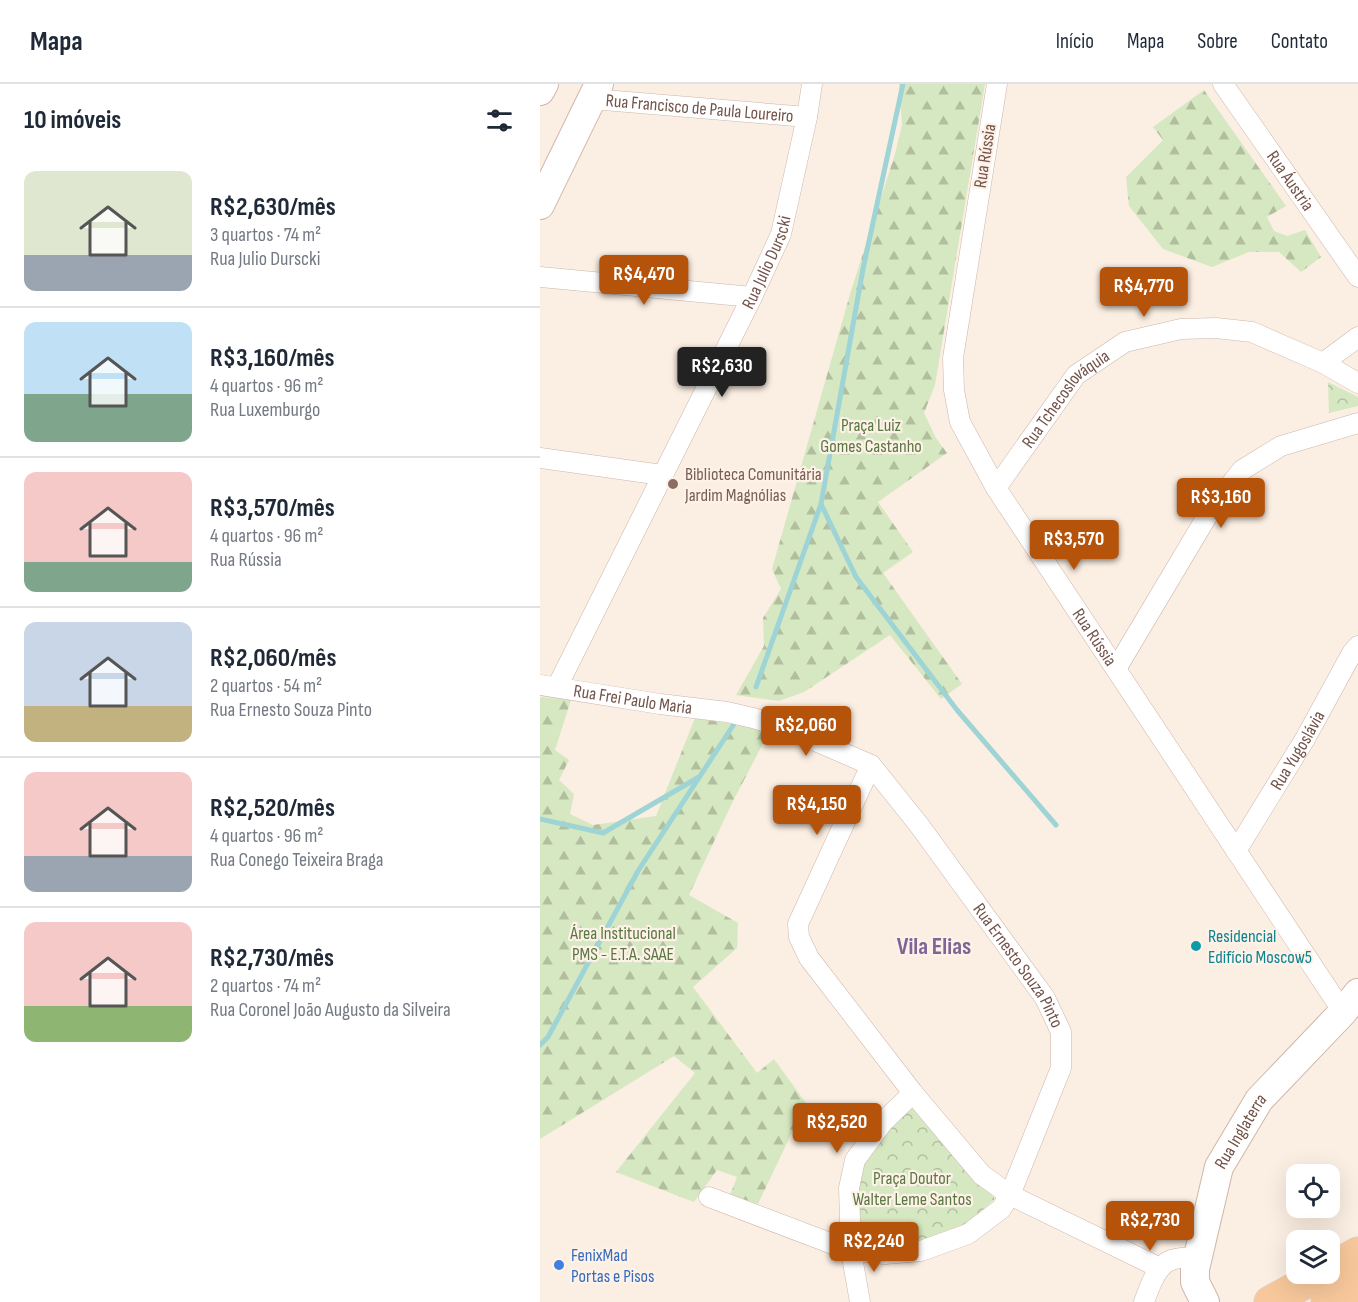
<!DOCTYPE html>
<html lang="pt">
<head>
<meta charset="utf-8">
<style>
  :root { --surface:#fff; --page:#f2f2f3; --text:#1f2937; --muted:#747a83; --line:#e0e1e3; --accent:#b45309 }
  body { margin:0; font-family:"Sofia Sans Condensed",sans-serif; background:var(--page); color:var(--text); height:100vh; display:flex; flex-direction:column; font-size:22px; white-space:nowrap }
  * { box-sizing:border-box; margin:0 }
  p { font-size:20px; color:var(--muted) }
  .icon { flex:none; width:33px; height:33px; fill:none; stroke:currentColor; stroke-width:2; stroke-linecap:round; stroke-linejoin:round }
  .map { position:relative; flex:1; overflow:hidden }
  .sheet { display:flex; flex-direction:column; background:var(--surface); width:540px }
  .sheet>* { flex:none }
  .buttons { position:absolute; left:746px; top:1080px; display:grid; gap:12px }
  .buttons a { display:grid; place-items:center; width:54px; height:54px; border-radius:12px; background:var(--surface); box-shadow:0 6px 24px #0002; font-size:30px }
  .price { position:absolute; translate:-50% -51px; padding:0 14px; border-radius:6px; background:var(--accent); color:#fff; font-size:20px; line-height:39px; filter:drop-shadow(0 2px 3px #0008) }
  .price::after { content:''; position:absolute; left:50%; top:36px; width:18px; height:14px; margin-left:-9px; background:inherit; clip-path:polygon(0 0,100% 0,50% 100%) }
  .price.active { background:#222; color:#fff }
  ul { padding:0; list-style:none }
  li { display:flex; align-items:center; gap:18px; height:150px; padding:0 24px }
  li+li { border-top:2px solid var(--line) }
  li span { display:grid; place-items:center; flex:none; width:168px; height:120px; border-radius:12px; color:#555 }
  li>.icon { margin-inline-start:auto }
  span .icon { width:72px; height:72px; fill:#fffc; stroke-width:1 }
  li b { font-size:26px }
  h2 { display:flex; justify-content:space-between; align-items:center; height:72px; padding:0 24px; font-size:26px }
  header { display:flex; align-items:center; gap:36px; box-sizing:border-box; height:84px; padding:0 30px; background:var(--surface); border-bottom:2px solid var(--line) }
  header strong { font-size:28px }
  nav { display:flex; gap:33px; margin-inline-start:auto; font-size:21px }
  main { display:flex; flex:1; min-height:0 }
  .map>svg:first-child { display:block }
  .forest { fill:url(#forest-firs) }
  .park { fill:url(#park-crowns) }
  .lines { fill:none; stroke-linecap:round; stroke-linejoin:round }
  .stream { stroke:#9ed4d5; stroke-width:5 }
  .street-casing { stroke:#ceb6ac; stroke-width:21 }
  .secondary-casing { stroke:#d1b5a9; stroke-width:30 }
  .primary-casing { stroke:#d8cfcc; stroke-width:33 }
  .street { stroke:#fff; stroke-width:20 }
  .secondary { stroke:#fff; stroke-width:28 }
  .primary { stroke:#f8c89c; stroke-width:32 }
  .education-dot { fill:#8d6e63; stroke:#fef2e8; stroke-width:2 }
  .culture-dot { fill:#0f9aa8; stroke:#fef2e8; stroke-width:2 }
  .shop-dot { fill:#3f7fe0; stroke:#fef2e8; stroke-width:2 }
  .labels { text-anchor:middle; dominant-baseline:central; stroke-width:4.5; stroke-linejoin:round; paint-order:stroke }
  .street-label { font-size:18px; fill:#725249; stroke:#fef2e8 }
  .park-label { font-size:18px; fill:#597842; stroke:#fef2e8 }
  .education-label { font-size:18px; fill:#785e54; stroke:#fef2e8; text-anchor:start }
  .culture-label { font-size:18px; fill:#0d838f; stroke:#fef2e8; text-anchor:start }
  .shop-label { font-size:18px; fill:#366cbe; stroke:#fef2e8; text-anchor:start }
  .district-label { font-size:24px; font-weight:bold; fill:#7e6595; stroke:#fef2e8 }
</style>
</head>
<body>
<header>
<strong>Mapa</strong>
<nav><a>Início</a><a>Mapa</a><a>Sobre</a><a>Contato</a></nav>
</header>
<main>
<section class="sheet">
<h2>10 imóveis<svg class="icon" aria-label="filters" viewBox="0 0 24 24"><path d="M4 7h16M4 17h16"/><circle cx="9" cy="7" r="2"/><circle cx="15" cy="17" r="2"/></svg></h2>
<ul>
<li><span style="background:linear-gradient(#dfe7d0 70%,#9aa5b1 0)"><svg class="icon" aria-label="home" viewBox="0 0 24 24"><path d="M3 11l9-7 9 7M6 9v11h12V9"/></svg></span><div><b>R$2,630/mês</b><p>3 quartos · 74 m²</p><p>Rua Julio Durscki</p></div></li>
<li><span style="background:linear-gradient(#bfe0f5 60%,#7fa58c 0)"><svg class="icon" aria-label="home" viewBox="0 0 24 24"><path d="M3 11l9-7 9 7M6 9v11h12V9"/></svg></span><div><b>R$3,160/mês</b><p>4 quartos · 96 m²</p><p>Rua Luxemburgo</p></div></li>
<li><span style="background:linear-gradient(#f6c9c9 75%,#7fa58c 0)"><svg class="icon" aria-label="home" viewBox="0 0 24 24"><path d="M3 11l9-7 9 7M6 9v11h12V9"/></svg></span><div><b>R$3,570/mês</b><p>4 quartos · 96 m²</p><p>Rua Rússia</p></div></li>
<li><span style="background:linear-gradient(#c9d6e8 70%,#c2b280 0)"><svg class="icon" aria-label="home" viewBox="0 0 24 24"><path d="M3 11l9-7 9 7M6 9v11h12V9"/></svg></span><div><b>R$2,060/mês</b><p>2 quartos · 54 m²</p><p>Rua Ernesto Souza Pinto</p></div></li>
<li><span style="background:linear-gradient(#f6c9c9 70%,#9aa5b1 0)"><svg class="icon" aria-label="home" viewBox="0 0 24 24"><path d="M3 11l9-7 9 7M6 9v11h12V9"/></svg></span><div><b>R$2,520/mês</b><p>4 quartos · 96 m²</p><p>Rua Conego Teixeira Braga</p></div></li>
<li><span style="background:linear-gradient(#f6c9c9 70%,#8fb573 0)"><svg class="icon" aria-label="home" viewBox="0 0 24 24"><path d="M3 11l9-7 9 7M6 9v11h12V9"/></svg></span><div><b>R$2,730/mês</b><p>2 quartos · 74 m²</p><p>Rua Coronel João Augusto da Silveira</p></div></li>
</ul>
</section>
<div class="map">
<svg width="818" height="1218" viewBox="0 0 818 1218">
  <defs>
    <pattern id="forest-firs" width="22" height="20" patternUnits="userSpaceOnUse" patternTransform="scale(1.5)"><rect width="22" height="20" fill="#d6e8c1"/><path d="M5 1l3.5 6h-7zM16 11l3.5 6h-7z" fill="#b2bf9f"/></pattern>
    <pattern id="park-crowns" width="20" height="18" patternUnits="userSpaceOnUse" patternTransform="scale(1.5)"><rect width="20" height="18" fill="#d6e8c1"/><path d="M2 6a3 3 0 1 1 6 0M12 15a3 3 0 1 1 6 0" fill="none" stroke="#b2bf9f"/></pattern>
  </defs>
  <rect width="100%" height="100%" fill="#fbeee2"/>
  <!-- forest -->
  <path class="forest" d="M359,0h86l-50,301 -11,28 12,25 11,15 -69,49 35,50 -30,21 79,111 -21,15 -51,-64 -86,57 -25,9 -43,-6 28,-49 -1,-28 18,-29 -9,-20 78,-275 45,-140 7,-29z
    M664,6l82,116 -19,11 7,14 13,5 18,-6 16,27 -20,15 -22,-20h-30l-37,15 -49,-18 -34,-43 -3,-29 37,-37 -10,-13z
    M0,613l31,3 -16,50 14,10 -10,20 15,14 -4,20 23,11 63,-9 39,-98 75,12 -38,73 -43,92 49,28 -1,25 -44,39 64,86 17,-14 32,44 -48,101 -28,-9 7,-18 -20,-7 -23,32 -78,-30 79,-99 -21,-17 -134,83z"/>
  <!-- park -->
  <path class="park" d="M788,298l30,15v9l-29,7z
    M370,1017l85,98 -30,26 -43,19 -32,2 -22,-2 -9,-3 -1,-80z"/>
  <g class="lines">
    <!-- stream -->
    <path class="stream" d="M281,420l35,73 101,133 99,115
      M216,603l65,-183 42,-235 40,-185
      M0,735l63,14 96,-56
      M0,961l8,-8 90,-166 98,-150"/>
    <defs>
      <g id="street">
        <path id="s1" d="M457,0l-44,274 1,32 6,32 36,66 347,524"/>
        <path id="s2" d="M683,0l135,193"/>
        <path id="s3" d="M52,15l215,18"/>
        <path d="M0,193l212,20"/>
        <path d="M783,279l35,-26"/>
        <path d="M0,374l122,17"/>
        <path id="s4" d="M456,404l80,-113 49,-33 56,-13 35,-1 36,4 71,31 35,20"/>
        <path d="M576,585l96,-161 30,-38 39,-24 77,-23"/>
        <path id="s5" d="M0,601l120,19 67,8 26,6 30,9 88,38 48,60 126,173 16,34v36l-51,127 -9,14 -33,25 -47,17 -36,3 -34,-3 -142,-54"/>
        <path id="s6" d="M17,603l195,-390 29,-63 26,-117 5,-33"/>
        <path d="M331,681l-73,159 1,13 10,21 104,135 69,82 28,20 150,73"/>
        <path id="s7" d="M696,767l69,-112 47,-86 6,-7"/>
        <path d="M320,1218l-9,-51 -2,-63 6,-28 28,-38 30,-29"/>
        <path d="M604,1218c5,-13 11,-34 25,-41 8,-4 19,-3 28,-4"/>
      </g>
      <g id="secondary">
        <path d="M0,7l4,-7"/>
        <path d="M0,121l59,-121"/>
        <path id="s8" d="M665,1218l-10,-20v-13l24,-102 40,-67 84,-88 15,-19"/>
      </g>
      <path id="primary" d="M789,1185l29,-16
        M730,1218l51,-28
        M787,1218l31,-17"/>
    </defs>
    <!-- street casing -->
    <use href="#street" class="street-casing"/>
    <!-- secondary casing -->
    <use href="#secondary" class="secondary-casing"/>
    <!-- primary casing -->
    <use href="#primary" class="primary-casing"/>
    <!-- street -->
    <use href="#street" class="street"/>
    <!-- secondary -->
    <use href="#secondary" class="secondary"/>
    <!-- primary -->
    <use href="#primary" class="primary"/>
  </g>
  <!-- markers -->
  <circle class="education-dot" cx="133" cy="400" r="6"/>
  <circle class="culture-dot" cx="656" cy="862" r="6"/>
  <circle class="shop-dot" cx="19" cy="1181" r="6"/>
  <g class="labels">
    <!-- street labels -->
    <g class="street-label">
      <text stroke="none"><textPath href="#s3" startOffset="108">Rua Francisco de Paula Loureiro</textPath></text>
      <text transform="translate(445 72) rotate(-81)">Rua Rússia</text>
      <text stroke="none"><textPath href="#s2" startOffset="118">Rua Áustria</textPath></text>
      <text stroke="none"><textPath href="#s6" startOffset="474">Rua Julio Durscki</textPath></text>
      <text stroke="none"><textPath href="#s4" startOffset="114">Rua Tchecoslováquia</textPath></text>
      <text stroke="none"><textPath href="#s1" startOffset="596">Rua Rússia</textPath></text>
      <text stroke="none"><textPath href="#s5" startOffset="94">Rua Frei Paulo Maria</textPath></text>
      <text stroke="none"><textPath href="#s7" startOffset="118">Rua Yugoslávia</textPath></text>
      <text stroke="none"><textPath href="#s5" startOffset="592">Rua Ernesto Souza Pinto</textPath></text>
      <text stroke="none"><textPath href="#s8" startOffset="182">Rua Inglaterra</textPath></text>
    </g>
    <!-- park labels -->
    <g class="park-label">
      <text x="331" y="341">Praça Luiz<tspan x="331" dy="21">Gomes Castanho</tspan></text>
      <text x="83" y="849">Área Institucional<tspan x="83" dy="21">PMS - E.T.A. SAAE</tspan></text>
      <text x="372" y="1094">Praça Doutor<tspan x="372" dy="21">Walter Leme Santos</tspan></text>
    </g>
    <!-- education labels -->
    <g class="education-label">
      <text x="145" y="390">Biblioteca Comunitária<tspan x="145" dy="21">Jardim Magnólias</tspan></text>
    </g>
    <!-- culture labels -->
    <g class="culture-label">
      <text x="668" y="852">Residencial<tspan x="668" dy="21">Edifício Moscow5</tspan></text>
    </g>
    <!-- shop labels -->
    <g class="shop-label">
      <text x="31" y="1171">FenixMad<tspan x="31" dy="21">Portas e Pisos</tspan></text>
    </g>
    <!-- district labels -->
    <g class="district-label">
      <text x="394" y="862">Vila Elias</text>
    </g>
  </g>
</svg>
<div class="buttons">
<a><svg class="icon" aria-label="locate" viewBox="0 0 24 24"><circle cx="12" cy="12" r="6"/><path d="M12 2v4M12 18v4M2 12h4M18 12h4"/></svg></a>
<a><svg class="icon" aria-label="layers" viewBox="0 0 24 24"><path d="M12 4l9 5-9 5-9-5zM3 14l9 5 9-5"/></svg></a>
</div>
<b class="price" style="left:104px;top:222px">R$4,470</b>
<b class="price" style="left:604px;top:234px">R$4,770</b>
<b class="price active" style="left:182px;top:314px">R$2,630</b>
<b class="price" style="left:681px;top:445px">R$3,160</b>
<b class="price" style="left:534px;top:487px">R$3,570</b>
<b class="price" style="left:266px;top:673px">R$2,060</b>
<b class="price" style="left:277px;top:752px">R$4,150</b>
<b class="price" style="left:297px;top:1070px">R$2,520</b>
<b class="price" style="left:610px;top:1168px">R$2,730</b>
<b class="price" style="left:334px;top:1189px">R$2,240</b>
</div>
</main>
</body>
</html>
